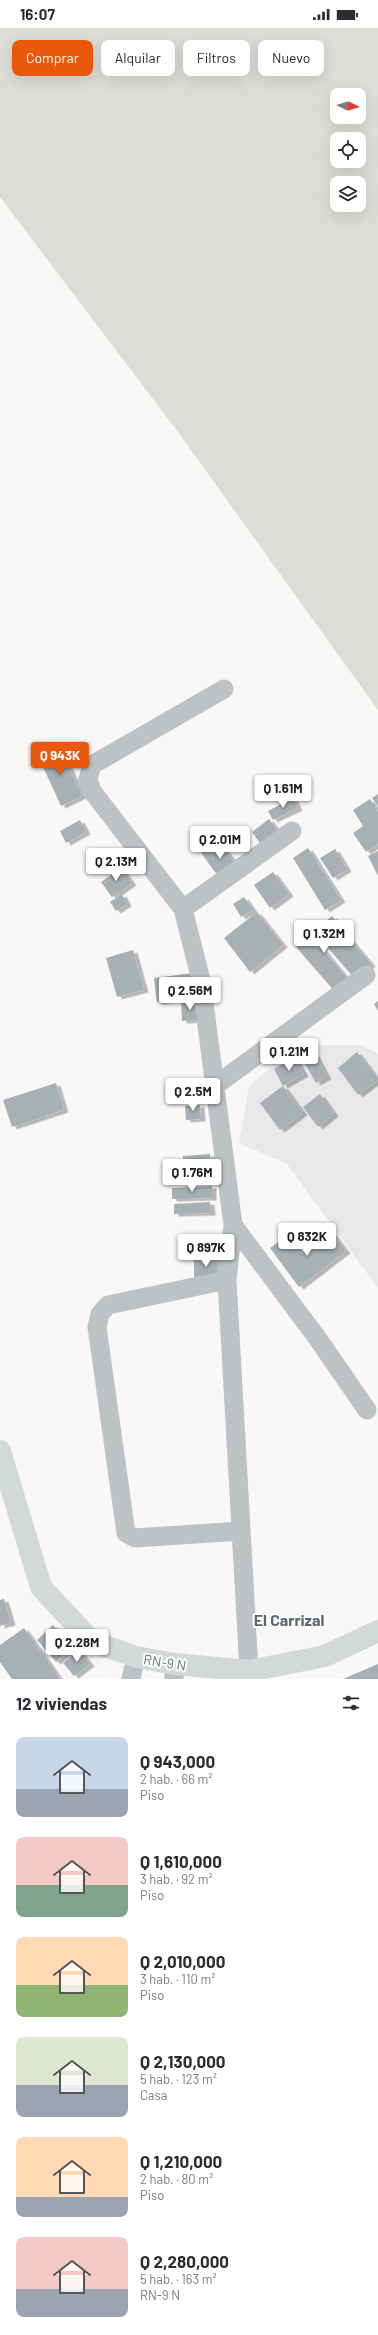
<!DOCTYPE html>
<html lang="es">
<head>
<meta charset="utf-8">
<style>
  :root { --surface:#fff; --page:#f7f7f7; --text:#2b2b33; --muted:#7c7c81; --accent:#ea580c }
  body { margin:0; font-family:Barlow,sans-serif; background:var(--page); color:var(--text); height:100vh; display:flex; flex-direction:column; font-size:15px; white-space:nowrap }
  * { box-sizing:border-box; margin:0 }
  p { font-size:13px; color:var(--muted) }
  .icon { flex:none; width:22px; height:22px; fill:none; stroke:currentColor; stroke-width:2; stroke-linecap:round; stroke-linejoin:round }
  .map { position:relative; height:1651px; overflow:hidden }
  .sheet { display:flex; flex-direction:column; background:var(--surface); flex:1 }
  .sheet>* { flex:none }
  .hud { position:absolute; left:12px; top:12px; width:354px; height:36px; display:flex; gap:8px }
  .needle { width:26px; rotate:95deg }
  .tools { position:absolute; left:330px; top:60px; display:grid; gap:8px }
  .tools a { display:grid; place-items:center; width:36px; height:36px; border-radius:8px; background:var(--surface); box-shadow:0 4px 16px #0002; font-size:20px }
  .price { position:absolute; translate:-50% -34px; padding:0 9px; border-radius:4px; background:#fff; color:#222; font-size:13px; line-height:26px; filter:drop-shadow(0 1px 2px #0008) }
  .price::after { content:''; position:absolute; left:50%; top:24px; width:12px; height:9px; margin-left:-6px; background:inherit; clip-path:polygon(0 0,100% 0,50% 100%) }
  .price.active { background:var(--accent); color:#fff }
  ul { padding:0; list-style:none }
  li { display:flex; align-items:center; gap:12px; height:100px; padding:0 16px }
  li span { display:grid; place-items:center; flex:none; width:112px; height:80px; border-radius:8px; color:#555 }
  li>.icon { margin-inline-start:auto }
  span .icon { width:48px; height:48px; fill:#fffc; stroke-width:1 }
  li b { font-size:17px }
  h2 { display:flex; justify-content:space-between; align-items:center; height:48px; padding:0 16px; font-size:17px }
  .chip { padding:0 14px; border-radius:8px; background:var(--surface); box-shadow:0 4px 16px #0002; font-size:14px; line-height:36px }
  .chip.active { background:var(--accent); color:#fff }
  .status { display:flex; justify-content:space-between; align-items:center; height:28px; padding:0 20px; background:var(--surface); direction:ltr }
  .status svg { height:11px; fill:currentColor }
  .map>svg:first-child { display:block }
  .built { fill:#e7e8e7 }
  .green { fill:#dbddd6; fill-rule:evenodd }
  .building { fill:#a5b1b3; filter:url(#shadow) }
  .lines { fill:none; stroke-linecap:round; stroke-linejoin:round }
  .street { stroke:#bcc3c4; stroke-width:19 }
  .primary { stroke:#d2d9d9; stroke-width:22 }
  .labels { text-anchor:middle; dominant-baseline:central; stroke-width:4; stroke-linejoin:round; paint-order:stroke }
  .street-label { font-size:14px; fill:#617679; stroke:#fff }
  .quarter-label { font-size:16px; font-weight:bold; fill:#58686b; stroke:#fff }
</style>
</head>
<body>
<div class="status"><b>16:07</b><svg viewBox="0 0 49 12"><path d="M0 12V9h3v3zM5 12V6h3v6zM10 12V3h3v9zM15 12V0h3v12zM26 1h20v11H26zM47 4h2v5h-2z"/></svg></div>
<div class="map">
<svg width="378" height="1651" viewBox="0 0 378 1651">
  <defs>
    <filter id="shadow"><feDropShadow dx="4.5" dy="2.5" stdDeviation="0" flood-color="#0004"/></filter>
  </defs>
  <rect width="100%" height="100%" fill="#f9f8f7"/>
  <!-- built -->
  <path class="built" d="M297,1017h63l18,9v234l-91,-124 -48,-21 10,-57z"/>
  <!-- green -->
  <path class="green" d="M0,0h378v682l-200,-278 -178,-235zM337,67h22v22h-22zM337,111h22v22h-22zM337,155h22v22h-22z"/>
  <!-- building -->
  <path class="building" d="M59,718l23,50 -21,10 -23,-50z
    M378,766v12l-6,-8z
    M293,770l5,10 -25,12 -5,-9z
    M370,771l8,13v32l-12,8 -13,-19 10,-7 -10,-16z
    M269,791l10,14 -17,13 -10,-14z
    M80,792l6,12 -20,11 -6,-12z
    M218,812l20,27 -17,13 -20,-27z
    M308,820l33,52 -16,10 -32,-52z
    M335,821l12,20 -14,9 -13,-20z
    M378,823v25l-10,-20z
    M121,840l11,15 -20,14 -11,-15z
    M273,844l16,22 -19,14 -16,-23z
    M122,866l5,10 -11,7 -6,-9z
    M244,869l9,13 -12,7 -8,-13z
    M257,884l26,33 -33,27 -26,-34z
    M332,888l12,14 -22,18 27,33 -13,12 -40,-46z
    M345,905l26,31 -16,15 -27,-31z
    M133,922l11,40 -27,7 -11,-39z
    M193,945l3,24 -39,5 -3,-24z
    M197,973l2,19 -17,1 -1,-19z
    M378,973v10l-4,-7z
    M357,1024l21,28 -20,15 -20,-27z
    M315,1026l12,23 -11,6 -13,-23z
    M294,1029l10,17 -21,12 -9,-17z
    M56,1055l8,27 -52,17 -9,-27z
    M283,1058l20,27 -23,17 -20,-27z
    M320,1066l14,20 -16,13 -15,-20z
    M200,1077l1,14 -15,1 -1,-14z
    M210,1126l1,27 -27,1 -1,-26z
    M212,1158v12l-40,1v-11z
    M210,1174l1,11 -37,1v-10z
    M331,1203l15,20 -47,36 -29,-39 18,-13 14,19z
    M217,1228l1,22 -24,1v-22z
    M4,1571l7,24 -11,3v-26z
    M53,1597l20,23 -17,14 -19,-22z
    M24,1600l36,51h-48l-12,-17v-17z
    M79,1622l11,14 -16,12 -11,-13z
    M378,1636v15h-35z"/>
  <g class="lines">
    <!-- street -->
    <path class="street" d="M224,661l-132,76 -4,14 4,12 91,118 18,71 32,245 -6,55 22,391
      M183,881l109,-78
      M216,1057l150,-110
      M233,1197l85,114 49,71
      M227,1252l-119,25 -8,9 -3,13 29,206 9,5 106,-7
      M131,1651l5,-22
      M174,1651l1,-15"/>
    <!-- primary -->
    <path class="primary" d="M0,1423l41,136 50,54 45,16 39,7 74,7 76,-15 53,-25"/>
  </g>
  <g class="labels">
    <!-- street labels -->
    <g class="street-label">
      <text transform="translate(165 1634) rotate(9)">RN-9 N</text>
    </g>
    <!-- quarter labels -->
    <g class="quarter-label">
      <text x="289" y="1591">El Carrizal</text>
    </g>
  </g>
</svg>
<div class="tools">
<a><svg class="needle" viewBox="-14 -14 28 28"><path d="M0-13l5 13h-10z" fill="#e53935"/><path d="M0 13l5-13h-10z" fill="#7c7c81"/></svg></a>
<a><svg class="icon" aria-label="locate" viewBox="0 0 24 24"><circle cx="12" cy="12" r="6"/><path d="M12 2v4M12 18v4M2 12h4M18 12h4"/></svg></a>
<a><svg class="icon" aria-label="layers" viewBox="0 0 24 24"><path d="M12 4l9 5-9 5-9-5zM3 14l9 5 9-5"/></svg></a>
</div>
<b class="price active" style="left:60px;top:748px">Q 943K</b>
<b class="price" style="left:283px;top:781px">Q 1.61M</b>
<b class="price" style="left:220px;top:832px">Q 2.01M</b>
<b class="price" style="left:116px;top:854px">Q 2.13M</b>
<b class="price" style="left:324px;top:926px">Q 1.32M</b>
<b class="price" style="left:190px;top:983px">Q 2.56M</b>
<b class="price" style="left:289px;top:1044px">Q 1.21M</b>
<b class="price" style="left:193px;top:1084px">Q 2.5M</b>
<b class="price" style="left:192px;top:1165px">Q 1.76M</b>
<b class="price" style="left:307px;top:1229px">Q 832K</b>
<b class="price" style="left:206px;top:1240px">Q 897K</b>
<b class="price" style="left:77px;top:1635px">Q 2.28M</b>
<div class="hud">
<a class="chip active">Comprar</a>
<a class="chip">Alquilar</a>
<a class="chip">Filtros</a>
<a class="chip">Nuevo</a>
</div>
</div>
<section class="sheet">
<h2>12 viviendas<svg class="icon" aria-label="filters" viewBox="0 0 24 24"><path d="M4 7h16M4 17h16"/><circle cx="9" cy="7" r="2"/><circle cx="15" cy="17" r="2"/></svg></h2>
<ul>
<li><span style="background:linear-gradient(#c9d6e8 65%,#9aa5b1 0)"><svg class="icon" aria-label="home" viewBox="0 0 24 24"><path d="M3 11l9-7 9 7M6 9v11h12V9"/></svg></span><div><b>Q 943,000</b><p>2 hab. · 66 m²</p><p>Piso</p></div></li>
<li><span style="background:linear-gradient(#f6c9c9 60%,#7fa58c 0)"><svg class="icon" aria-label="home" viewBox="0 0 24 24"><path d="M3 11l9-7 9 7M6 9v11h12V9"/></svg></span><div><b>Q 1,610,000</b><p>3 hab. · 92 m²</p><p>Piso</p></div></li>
<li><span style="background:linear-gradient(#ffd9b3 60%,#8fb573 0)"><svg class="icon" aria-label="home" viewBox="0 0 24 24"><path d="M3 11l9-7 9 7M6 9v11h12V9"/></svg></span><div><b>Q 2,010,000</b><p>3 hab. · 110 m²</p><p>Piso</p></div></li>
<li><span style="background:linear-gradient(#dfe7d0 60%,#9aa5b1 0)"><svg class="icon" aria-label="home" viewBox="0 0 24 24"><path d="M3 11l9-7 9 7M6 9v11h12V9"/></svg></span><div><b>Q 2,130,000</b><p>5 hab. · 123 m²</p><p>Casa</p></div></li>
<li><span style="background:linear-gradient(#ffd9b3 75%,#9aa5b1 0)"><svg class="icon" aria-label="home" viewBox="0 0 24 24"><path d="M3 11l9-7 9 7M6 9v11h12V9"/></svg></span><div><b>Q 1,210,000</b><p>2 hab. · 80 m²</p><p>Piso</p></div></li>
<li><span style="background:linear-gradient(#f6c9c9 65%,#9aa5b1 0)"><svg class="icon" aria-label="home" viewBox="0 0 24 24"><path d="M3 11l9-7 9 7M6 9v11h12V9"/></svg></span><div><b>Q 2,280,000</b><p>5 hab. · 163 m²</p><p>RN-9 N</p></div></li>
</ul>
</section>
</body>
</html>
